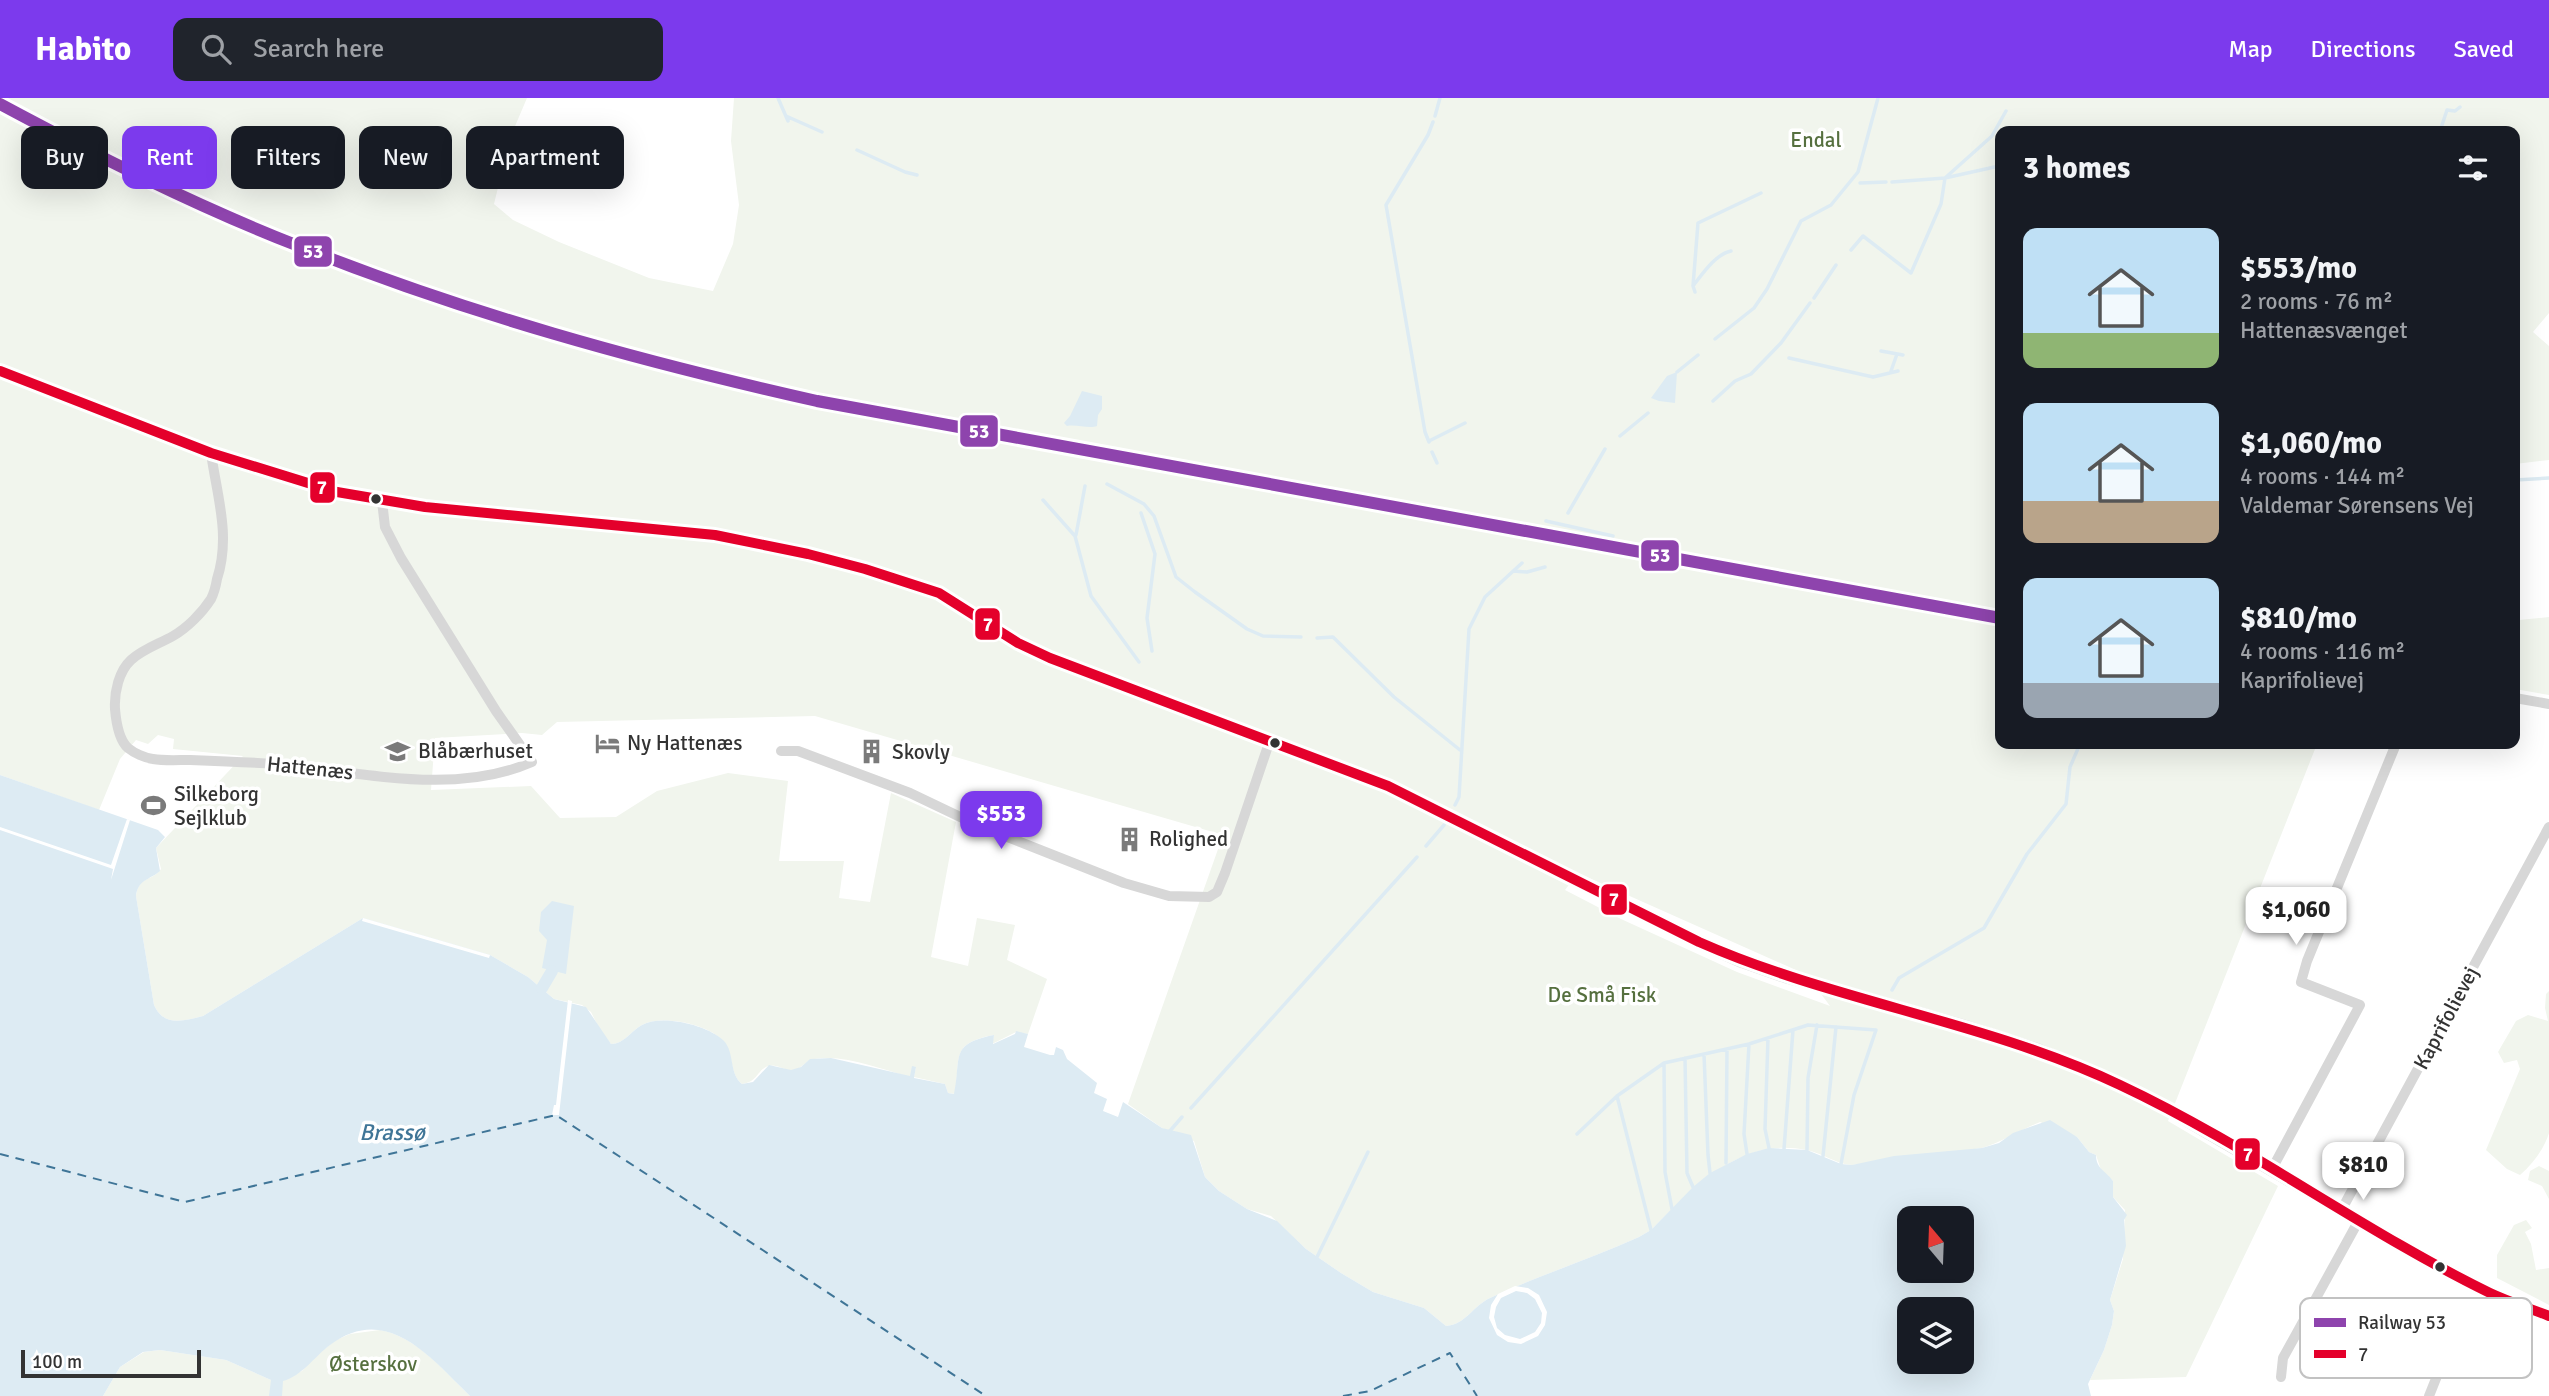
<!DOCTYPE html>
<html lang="en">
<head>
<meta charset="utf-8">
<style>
  :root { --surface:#171b24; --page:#20242c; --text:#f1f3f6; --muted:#9ea1a6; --accent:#7c3aed }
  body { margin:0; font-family:Signika,sans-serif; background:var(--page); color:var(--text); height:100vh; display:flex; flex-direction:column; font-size:26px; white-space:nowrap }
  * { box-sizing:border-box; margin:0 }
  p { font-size:23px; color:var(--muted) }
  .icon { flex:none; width:38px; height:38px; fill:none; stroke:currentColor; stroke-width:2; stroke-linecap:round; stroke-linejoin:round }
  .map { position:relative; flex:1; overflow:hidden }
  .drawer { position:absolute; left:1995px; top:28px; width:525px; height:623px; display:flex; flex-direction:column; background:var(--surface); border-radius:14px; box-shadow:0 7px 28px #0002 }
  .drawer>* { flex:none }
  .banner { position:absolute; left:21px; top:28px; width:665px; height:63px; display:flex; gap:14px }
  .needle { width:46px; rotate:341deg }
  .tools { position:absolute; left:1897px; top:1108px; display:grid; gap:14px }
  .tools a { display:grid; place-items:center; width:77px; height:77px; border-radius:14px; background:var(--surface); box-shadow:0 7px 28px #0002; font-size:35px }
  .scale { position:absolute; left:21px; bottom:18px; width:180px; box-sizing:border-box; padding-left:7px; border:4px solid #333; border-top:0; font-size:19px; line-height:24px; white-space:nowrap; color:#333; -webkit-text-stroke:5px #fff; paint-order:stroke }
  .price { position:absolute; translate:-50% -60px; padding:0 16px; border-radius:14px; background:#fff; color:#222; font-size:23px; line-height:46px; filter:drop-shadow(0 2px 4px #0008) }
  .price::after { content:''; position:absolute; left:50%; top:42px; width:21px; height:16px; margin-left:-10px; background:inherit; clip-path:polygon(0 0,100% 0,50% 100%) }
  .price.active { background:var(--accent); color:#fff }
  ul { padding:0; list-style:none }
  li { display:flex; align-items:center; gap:21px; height:175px; padding:0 28px }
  li span { display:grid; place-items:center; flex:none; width:196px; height:140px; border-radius:14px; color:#555 }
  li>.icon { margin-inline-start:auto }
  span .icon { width:84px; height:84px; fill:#fffc; stroke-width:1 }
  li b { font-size:30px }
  h2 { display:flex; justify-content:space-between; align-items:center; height:84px; padding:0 28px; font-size:30px }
  .tag { padding:0 24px; border-radius:14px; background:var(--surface); box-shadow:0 7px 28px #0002; font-size:24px; line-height:63px }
  .tag.active { background:var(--accent); color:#fff }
  header { display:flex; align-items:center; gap:42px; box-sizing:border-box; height:98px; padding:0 35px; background:var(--accent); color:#fff }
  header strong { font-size:33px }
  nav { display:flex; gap:38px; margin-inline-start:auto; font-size:24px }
  .search { width:490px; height:63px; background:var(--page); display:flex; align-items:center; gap:18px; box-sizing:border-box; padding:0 24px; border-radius:14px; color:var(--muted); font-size:26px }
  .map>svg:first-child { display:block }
  .green { fill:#f1f5ed; fill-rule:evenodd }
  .water { fill:#ddebf3; fill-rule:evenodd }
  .pier { fill:#fff; fill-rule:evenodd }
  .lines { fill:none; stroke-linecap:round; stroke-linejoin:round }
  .stream { stroke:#ddebf3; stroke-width:3.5 }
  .canal { stroke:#ddebf3; stroke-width:12 }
  .ferry { stroke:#3f7597; stroke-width:2; stroke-dasharray:9 7; stroke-linecap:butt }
  .minor { stroke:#d7d7d7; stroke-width:10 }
  .tertiary { stroke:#d7d7d7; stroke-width:14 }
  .bus-1-casing { stroke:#fff; stroke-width:16 }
  .bus-1 { stroke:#e4002b; stroke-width:10 }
  .rail-1-casing { stroke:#fff; stroke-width:18 }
  .rail-1 { stroke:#8e44ad; stroke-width:12 }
  .bus-dot { fill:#333; stroke:#fff; stroke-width:2.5 }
  .labels { text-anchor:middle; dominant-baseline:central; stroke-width:7; stroke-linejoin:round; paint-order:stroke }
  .park-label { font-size:21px; fill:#56703f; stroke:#fff }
  .poi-label { font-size:21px; fill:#333; stroke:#fff; text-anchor:start }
  .street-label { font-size:21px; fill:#333; stroke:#fff }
  .water-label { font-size:23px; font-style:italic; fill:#3f7597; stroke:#fff }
  .key { fill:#fff; stroke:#c2c2c2; stroke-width:2 }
  .key-label { font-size:19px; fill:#333 }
  .line-badge { stroke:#fff; stroke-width:2.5 }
  .badge-label { font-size:19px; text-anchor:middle; font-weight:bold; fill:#fff }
</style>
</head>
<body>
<header>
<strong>Habito</strong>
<div class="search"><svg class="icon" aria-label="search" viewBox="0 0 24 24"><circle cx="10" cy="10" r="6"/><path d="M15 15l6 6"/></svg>Search here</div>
<nav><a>Map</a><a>Directions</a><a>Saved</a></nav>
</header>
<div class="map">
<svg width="2549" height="1298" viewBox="0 0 2549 1298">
  <rect width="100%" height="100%" fill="#fff"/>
  <!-- green -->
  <path class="green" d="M0,0h527l-17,40 -16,66 19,16 46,22 90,36 64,13 20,-47 6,-39 -8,-64 3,-43h1815v215l-16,19 16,14v114l-34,4v-333h-515v613h317l-149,377 110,65 -92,191 -96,3 14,-30 8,-25 2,-14 -4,-11 13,-41 2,-49 -12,-13v-16l-12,-11 -5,-15 -7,-3 -12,-15 -37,-15c-20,8 -38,20 -58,26l-130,17c-17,-1 -29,-12 -46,-15 -66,-14 -113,39 -155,80l-12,7c-49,22 -101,39 -149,61 -17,8 -25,27 -44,28l-22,-18 -51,-16 -32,-19 -35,-24 -35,-33 -24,-7 -28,-18 -14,-14 -11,-36 -32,-13 -34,-24 95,-269 -408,-119 -258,6 -15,13 -20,-2 -87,5 -4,52 100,-4 29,32 56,-1 41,-26 71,-18 60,8 -9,80h65l-5,37 31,4 21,-109 65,29 -25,135 37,9 9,-48 38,7 -8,35 40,19 -19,55 -12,-2 -24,12 2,-9c-45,8 -33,24 -39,59l-7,-1 -3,-9 -31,-7 2,-10 -6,10c-30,-8 -65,-23 -96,-18 -8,1 -12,9 -19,11 -9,2 -18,-7 -27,-4 -11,4 -10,16 -26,18 -13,-10 -8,-32 -19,-43 -14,-17 -62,-27 -81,-16 -11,6 -18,19 -31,19l-10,-12 -10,-20 -9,-7 -28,-6 -26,-22 -38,-22 -127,-37 -160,98c-20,5 -39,11 -49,-11l-18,-109c3,-21 16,-14 25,-27l-5,-21 87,-92 -70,-7 1,-10 -16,-4 -10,9 -12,-4 -16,19 -21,51 -99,-35zM1578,775l229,102 23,31 -93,-34 -116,-53 -56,-29z
    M2549,519v78l-34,-6v-36l4,-33z
    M2549,893v142c-5,16 -16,31 -29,42l-13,-6 -21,-19 34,-81 -3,-9 -13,3 -6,-11 18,-31 12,-6 20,6 -3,-13 1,-14z
    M2539,1068l10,5v28l-7,-13 -14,-6 2,-9z
    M2526,1122l6,8 -7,4 6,12 5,26 13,-2v37l-52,-27v-23l17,-30z
    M380,1232c37,7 63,40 90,66h-367l17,-29 24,-15 16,-2 66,10 45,20 31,-9 12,-14 22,-17 14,-6z"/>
  <!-- water -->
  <path class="water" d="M1677,274l-2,31 -16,-2 -8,-3 16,-22z
    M1082,293l20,5v13l-4,6 -1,11c-8,3 -21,-2 -30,0l-3,-3 6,-7z
    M0,677l158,55 7,7 -9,11 4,23c-10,9 -22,8 -24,25l18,109c10,22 29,16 49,11l160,-98 127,37 38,22 26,22 32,8 25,37c13,0 20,-13 31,-19 20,-11 66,0 82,16 11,12 5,33 18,43l11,-2 16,-17 22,5 10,-3 9,-8 21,-1 79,18 2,-10 4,1 -2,11 31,6 3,9 6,1c8,-36 -6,-50 40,-59l-1,9 22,-10 1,-3 12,3 -4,13 26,8h4l2,-8 7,3 4,9 30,24 -3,10 13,6 -4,12 15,6 5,-15 39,26 29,7 14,42 14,14 28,18 30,12 29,28 35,24 32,19 51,16 22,18c19,-1 27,-20 44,-28 48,-22 100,-39 149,-61l12,-7 42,-43 17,-14 37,-19 22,-6 38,2 34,14 11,1 42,-9 88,-8 17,-5 14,-10 37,-13 27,17 12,15 7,3c0,14 10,16 17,26v16l14,18 -3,5 2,26 -16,54 4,11 -2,14 -8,25 -16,34 3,12h-1621c-39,-38 -83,-94 -140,-51 -16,12 -28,31 -47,36l-1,15h-13l2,-16 -45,-20 -66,-10 -17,2 -23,15 -17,29h-103zM1909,1120h53v52h-53zM1909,1211h53v53h-53z
    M552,803l22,5 -8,68 -24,-6 5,-28 -8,-9 2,-19z"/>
  <!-- pier -->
  <path class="pier" d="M127,721l3,1 -19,60 2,-11 -113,-39v-3l111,38z
    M363,820l127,37 -1,3 -127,-37z
    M568,902l4,1 -13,114h-7l2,-10h2z
    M1515,1188l13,2 11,7 8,17 -2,13 -7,11 -17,8 -13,-2 -11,-7 -8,-17 2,-13 7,-11zM1516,1193l11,2 8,6 7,14 -1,10 -6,9 -15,7 -15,-4 -8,-7 -3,-11 2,-10 5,-9z"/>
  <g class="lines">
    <!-- stream -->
    <path class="stream" d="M778,0l10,23
      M786,18l36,16
      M1435,18l5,-18
      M2440,33l7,-21 8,1 5,-4
      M857,52l48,22 12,3
      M1892,84l53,-4 54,-12
      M1860,85l26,-1
      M1851,152l12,-14 48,37 30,-69 4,-26 47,-42 14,-25
      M1693,188l5,-63 63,-30
      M1695,194l-2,-6c10,-13 23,-32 38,-35
      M1814,200l22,-33
      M1715,241l39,-31 13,-19 34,-68 30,-16 27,-33 20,-74
      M1881,253l22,4
      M1789,260l84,19 25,-6
      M1891,273l6,-17
      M1677,274l21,-17
      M1713,303l22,-20 16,-7 30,-31 29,-40
      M1620,338l28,-23
      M1429,343l36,-18
      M1429,344l-4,-10 -39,-227 42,-70 5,-13
      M1432,354l5,11
      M2515,382l34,-2
      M1107,386l37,20 10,12 22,61 19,15 52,37 16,7 38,1
      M1043,402l32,36 16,60 48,66
      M1141,415l14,41 -8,64 5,33
      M1568,415l37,-64
      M1546,423l67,15
      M1076,437l9,-49
      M1513,473l14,1 18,-5
      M1317,540l16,-1 61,60 66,53
      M1455,707l4,-8 10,-168 16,-32 37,-34
      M1426,748l18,-21
      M1892,892l7,-12 85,-50 43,-74 39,-50 4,-37 10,-23
      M1768,940l-3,91 4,19
      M1704,956l4,101 2,18
      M1685,960l2,115 6,14
      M1664,965l1,109 7,37
      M1617,998l34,134
      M1191,1010l226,-251
      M1169,1034l13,-15
      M1577,1036l40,-38 47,-33 85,-19 59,-19 68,5 -22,65 -13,69
      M1784,1051l9,-119
      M1807,1052l1,-72 9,-53
      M1747,1056l-3,-20 5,-90
      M1823,1058l13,-129
      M1726,1065l1,-114
      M1317,1159l51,-105"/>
    <!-- canal -->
    <path class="canal" d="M542,890l10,-17"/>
    <!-- ferry -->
    <path class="ferry" d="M0,1056l185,48 371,-87 430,281
      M1343,1298l27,-5 80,-38 27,43"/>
    <!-- minor -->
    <path class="minor" d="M211,355c6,43 20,83 6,126 -1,6 -3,14 -6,20 -9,14 -24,29 -38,37 -14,8 -30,13 -42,24 -12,11 -17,32 -16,49 1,12 4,31 13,39 6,5 17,10 25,11 11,2 25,1 37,1 28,1 56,2 85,4 83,7 177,33 257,-2l-36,-51 -95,-153 -16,-31 -3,-26
      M2515,600l34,6
      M781,653h17l112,42 67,32 147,58 45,13 40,1 8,-5 8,-19 45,-133
      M2272,1071l88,-164 -59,-23 6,-21 89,-217
      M2342,1111l207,-382
      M2281,1279l2,-19 76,-138
      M2429,1298l14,-35"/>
    <!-- tertiary -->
    <path class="tertiary" d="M0,273l211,82 126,39 88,15 290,28 93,19 57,15 74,24 79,50 32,15 338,128 311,156 43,19 43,15 177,50 75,24 82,34 49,25 261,152 63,33 57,22"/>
    <defs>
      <path id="bus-1" d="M0,273l211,82 126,39 88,15 290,28 93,19 57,15 74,24 79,50 32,15 338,128 311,156c136,60 286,79 421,143 128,60 243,146 370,208 19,9 39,15 59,23"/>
    </defs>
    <!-- bus-1 casing -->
    <use href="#bus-1" class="bus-1-casing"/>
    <!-- bus-1 -->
    <use href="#bus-1" class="bus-1"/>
    <defs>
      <path id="rail-1" d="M0,6c97,52 194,101 296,141 169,68 343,116 521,156l1183,217"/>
    </defs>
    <!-- rail-1 casing -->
    <use href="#rail-1" class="rail-1-casing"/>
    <!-- rail-1 -->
    <use href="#rail-1" class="rail-1"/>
  </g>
  <!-- icons -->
  <defs>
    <symbol id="hotel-bare" viewBox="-9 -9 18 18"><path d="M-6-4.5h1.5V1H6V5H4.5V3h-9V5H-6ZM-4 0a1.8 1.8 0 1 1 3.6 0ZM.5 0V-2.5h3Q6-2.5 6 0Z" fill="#7a7a7a" stroke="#fff" stroke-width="2.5" paint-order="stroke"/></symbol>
    <symbol id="school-bare" viewBox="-9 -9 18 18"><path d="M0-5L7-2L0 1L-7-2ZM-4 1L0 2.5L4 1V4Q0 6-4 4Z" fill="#7a7a7a" stroke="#fff" stroke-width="2.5" paint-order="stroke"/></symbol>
    <symbol id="building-bare" viewBox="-9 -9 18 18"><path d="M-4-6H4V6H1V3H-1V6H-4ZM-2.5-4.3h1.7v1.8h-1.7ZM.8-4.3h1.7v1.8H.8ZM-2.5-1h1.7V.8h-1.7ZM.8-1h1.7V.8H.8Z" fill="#7a7a7a" stroke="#fff" stroke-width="2.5" paint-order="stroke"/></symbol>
    <symbol id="stadium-bare" viewBox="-9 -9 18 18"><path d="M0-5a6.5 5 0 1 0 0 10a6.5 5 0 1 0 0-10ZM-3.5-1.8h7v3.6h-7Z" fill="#7a7a7a" stroke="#fff" stroke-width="2.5" paint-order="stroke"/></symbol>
  </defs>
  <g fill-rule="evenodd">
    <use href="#hotel-bare" x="590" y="628" width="35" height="35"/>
    <use href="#school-bare" x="380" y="636" width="35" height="35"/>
    <use href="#building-bare" x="854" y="636" width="35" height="35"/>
    <use href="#stadium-bare" x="136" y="690" width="35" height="35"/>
    <use href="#building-bare" x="1112" y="724" width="35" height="35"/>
  </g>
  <!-- markers -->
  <g class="bus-dot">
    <circle cx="376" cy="401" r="6"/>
    <circle cx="1275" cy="645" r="6"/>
    <circle cx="2440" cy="1169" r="6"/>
  </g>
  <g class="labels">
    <!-- park labels -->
    <g class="park-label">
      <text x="1816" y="42">Endal</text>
      <text x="1602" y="897">De Små Fisk</text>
      <text x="373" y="1266">Østerskov</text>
    </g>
    <!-- poi labels -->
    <g class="poi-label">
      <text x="627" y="645">Ny Hattenæs</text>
      <text x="418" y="653">Blåbærhuset</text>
      <text x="892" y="654">Skovly</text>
      <text x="174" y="696">Silkeborg<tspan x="174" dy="24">Sejlklub</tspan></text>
      <text x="1149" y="741">Rolighed</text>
    </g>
    <!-- street labels -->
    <g class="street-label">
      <text transform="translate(310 670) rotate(6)">Hattenæs</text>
      <text transform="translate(2446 920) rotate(-62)">Kaprifolievej</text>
    </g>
    <!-- water labels -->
    <g class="water-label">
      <text x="392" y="1034">Brassø</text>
    </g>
  </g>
  <!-- legend -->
  <rect x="2300" y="1200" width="232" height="80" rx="10" class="key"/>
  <rect x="2314" y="1220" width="32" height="9" fill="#8e44ad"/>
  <rect x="2314" y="1252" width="32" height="8" fill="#e4002b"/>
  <g class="key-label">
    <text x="2358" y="1231">Railway 53</text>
    <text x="2358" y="1263">7</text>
  </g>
  <g class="line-badge">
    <rect x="293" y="137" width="40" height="33" rx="7" fill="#8e44ad"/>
    <rect x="959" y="316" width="40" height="34" rx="7" fill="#8e44ad"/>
    <rect x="309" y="373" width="27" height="33" rx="7" fill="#e4002b"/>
    <rect x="1640" y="441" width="40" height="33" rx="7" fill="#8e44ad"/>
    <rect x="974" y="509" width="27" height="34" rx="7" fill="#e4002b"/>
    <rect x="1600" y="785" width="28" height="33" rx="7" fill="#e4002b"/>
    <rect x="2234" y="1039" width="27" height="34" rx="7" fill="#e4002b"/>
  </g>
  <g class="badge-label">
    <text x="313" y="160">53</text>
    <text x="979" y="340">53</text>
    <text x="322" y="396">7</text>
    <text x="1660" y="464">53</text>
    <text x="988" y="533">7</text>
    <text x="1614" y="808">7</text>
    <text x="2248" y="1063">7</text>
  </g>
</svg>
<div class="tools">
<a><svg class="needle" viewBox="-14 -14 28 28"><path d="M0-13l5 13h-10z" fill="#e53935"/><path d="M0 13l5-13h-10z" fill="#9ea1a6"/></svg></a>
<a><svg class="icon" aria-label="layers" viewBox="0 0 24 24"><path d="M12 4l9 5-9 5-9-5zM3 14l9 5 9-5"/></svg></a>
</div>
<div class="scale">100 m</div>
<b class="price active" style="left:1001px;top:753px">$553</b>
<b class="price" style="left:2296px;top:849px">$1,060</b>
<b class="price" style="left:2363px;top:1104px">$810</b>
<div class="banner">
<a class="tag">Buy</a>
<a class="tag active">Rent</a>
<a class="tag">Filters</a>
<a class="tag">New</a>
<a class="tag">Apartment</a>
</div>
<section class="drawer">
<h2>3 homes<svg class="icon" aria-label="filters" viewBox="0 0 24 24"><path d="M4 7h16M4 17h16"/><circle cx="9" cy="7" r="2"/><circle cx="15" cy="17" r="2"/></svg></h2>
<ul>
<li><span style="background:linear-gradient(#bfe0f5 75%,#8fb573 0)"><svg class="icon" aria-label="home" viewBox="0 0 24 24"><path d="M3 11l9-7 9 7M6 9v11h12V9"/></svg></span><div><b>$553/mo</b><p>2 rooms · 76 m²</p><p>Hattenæsvænget</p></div></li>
<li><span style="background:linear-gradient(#bfe0f5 70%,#b9a48a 0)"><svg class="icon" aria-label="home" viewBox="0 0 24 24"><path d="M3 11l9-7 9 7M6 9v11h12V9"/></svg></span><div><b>$1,060/mo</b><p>4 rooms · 144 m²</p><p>Valdemar Sørensens Vej</p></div></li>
<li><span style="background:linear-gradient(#bfe0f5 75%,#9aa5b1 0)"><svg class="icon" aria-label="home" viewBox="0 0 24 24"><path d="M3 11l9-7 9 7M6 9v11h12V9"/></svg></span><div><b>$810/mo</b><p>4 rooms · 116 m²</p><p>Kaprifolievej</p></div></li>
</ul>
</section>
</div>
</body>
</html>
